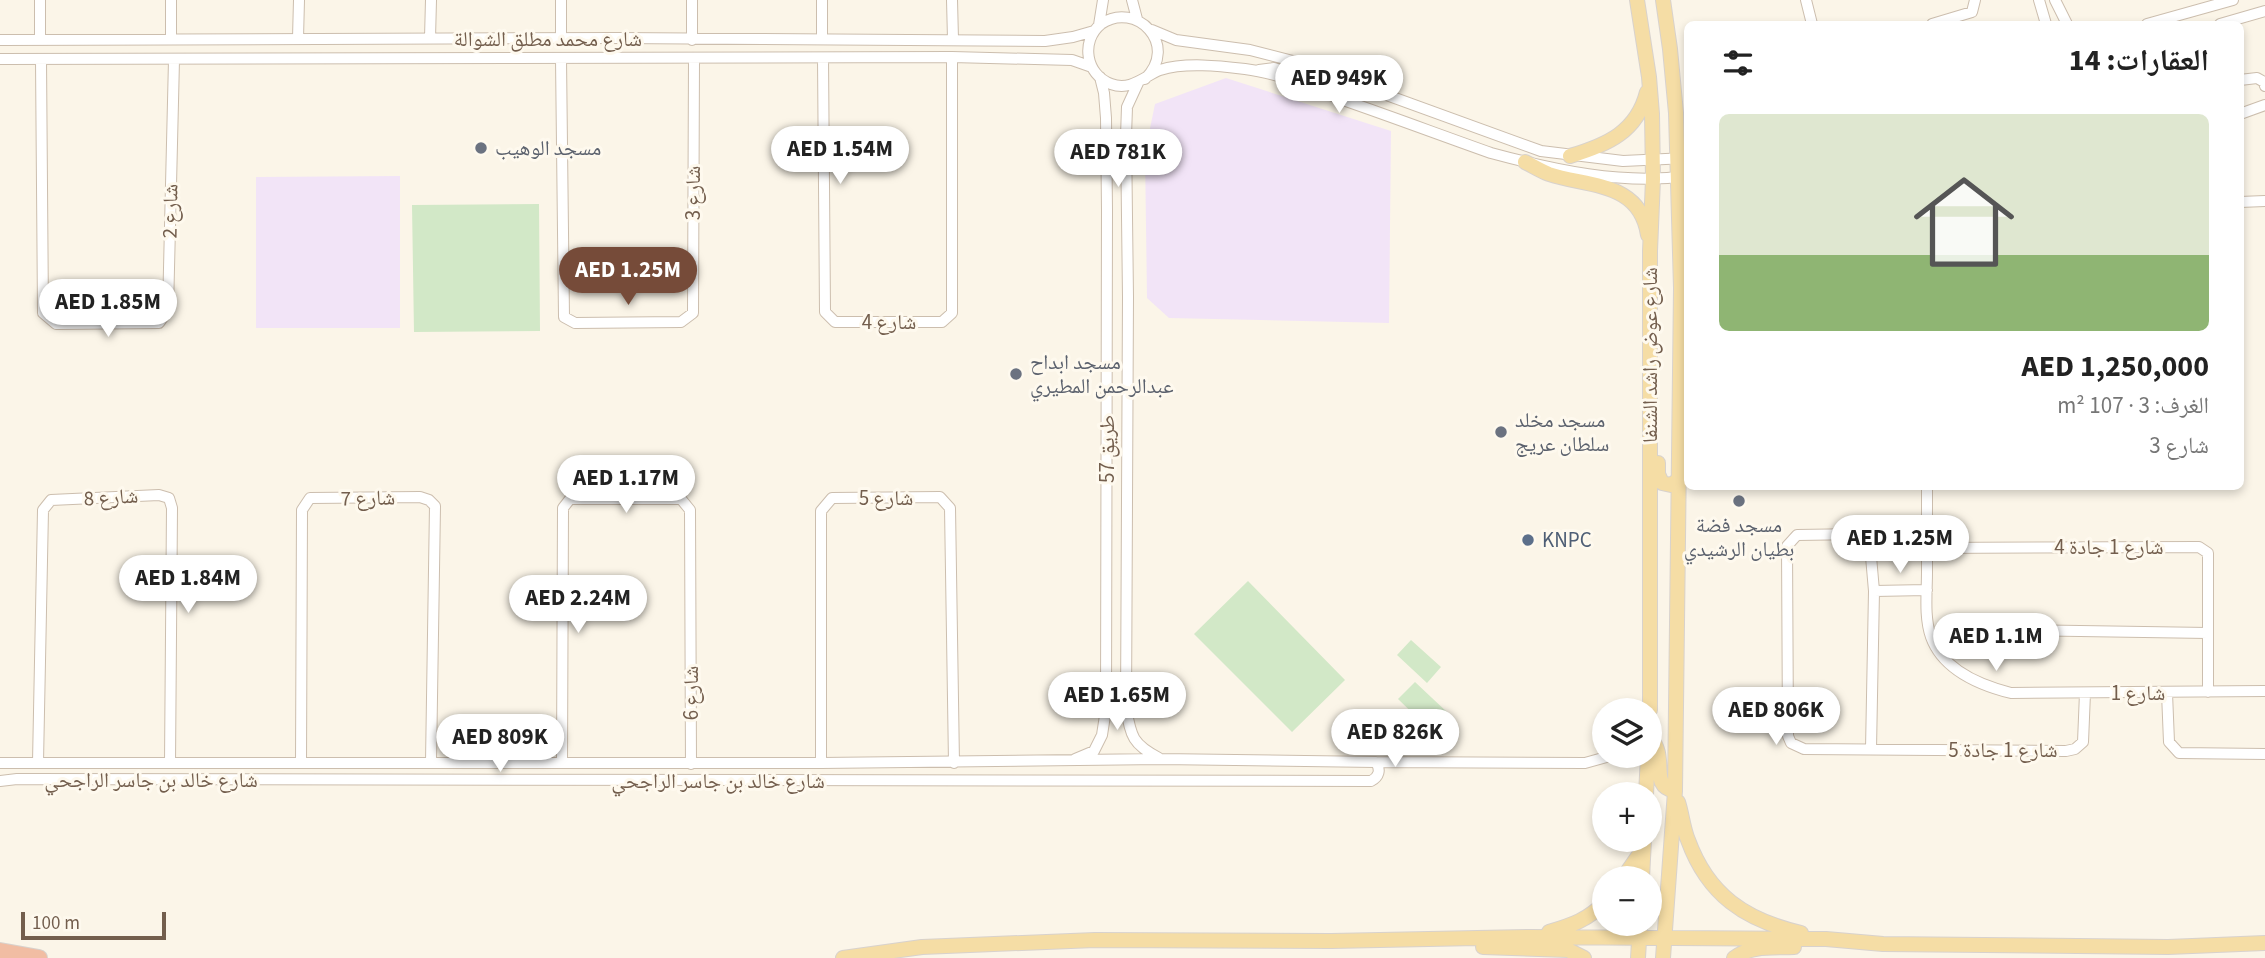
<!DOCTYPE html>
<html lang="ar">
<head>
<meta charset="utf-8">
<style>
  :root { --surface:#fff; --page:#f6f6f6; --text:#222; --muted:#767676; --line:#e0e0e0; --accent:#764b39 }
  body { margin:0; font-family:"Source Sans 3","Noto Naskh Arabic",sans-serif; background:var(--page); color:var(--text); direction:rtl; height:100vh; display:flex; flex-direction:column; font-size:26px; white-space:nowrap }
  * { box-sizing:border-box; margin:0 }
  p { font-size:23px; color:var(--muted) }
  .icon { flex:none; width:38px; height:38px; fill:none; stroke:currentColor; stroke-width:2; stroke-linecap:round; stroke-linejoin:round }
  .map { position:relative; flex:1; overflow:hidden; direction:ltr }
  .panel { position:absolute; left:1684px; top:21px; width:560px; height:469px; display:flex; flex-direction:column; background:var(--surface); border-radius:10px; box-shadow:0 4px 10px #0003; direction:rtl }
  .panel>* { flex:none }
  .fabs { position:absolute; left:1592px; top:698px; display:grid; gap:14px }
  .fabs a { display:grid; place-items:center; width:70px; height:70px; border-radius:50%; background:var(--surface); box-shadow:0 4px 10px #0003; font-size:35px }
  .scale { position:absolute; left:21px; bottom:18px; width:145px; box-sizing:border-box; padding-left:7px; border:4px solid #735e4d; border-top:0; font-size:19px; line-height:24px; white-space:nowrap; color:#735e4d; -webkit-text-stroke:5px #fef9ee; paint-order:stroke }
  .price { position:absolute; translate:-50% -60px; padding:0 16px; border-radius:24px; background:#fff; color:#222; font-size:23px; line-height:46px; filter:drop-shadow(0 2px 4px #0008) }
  .price::after { content:''; position:absolute; left:50%; top:42px; width:21px; height:16px; margin-left:-10px; background:inherit; clip-path:polygon(0 0,100% 0,50% 100%) }
  .price.current { background:var(--accent); color:#fff }
  ul { padding:0; list-style:none }
  li { display:grid; align-content:center; gap:14px; height:371px; padding:0 35px }
  li+li { border-top:2px solid var(--line) }
  li span { display:grid; place-items:center; height:217px; border-radius:10px; color:#555 }
  li>.icon { margin-inline-start:auto }
  span .icon { width:126px; height:126px; fill:#fffc; stroke-width:1 }
  li b { font-size:30px }
  h2 { display:flex; justify-content:space-between; align-items:center; height:84px; padding:0 35px; font-size:30px }
  .map>svg:first-child { display:block }
  .education { fill:#f2e4f7 }
  .green { fill:#d2e8c7 }
  .lines { fill:none; stroke-linecap:round; stroke-linejoin:round }
  .minor-casing { stroke:#ccbeae; stroke-width:12 }
  .major-casing { stroke:#d8d2cd; stroke-width:16 }
  .highway-casing { stroke:#d8d2cd; stroke-width:18 }
  .minor { stroke:#fff; stroke-width:10 }
  .major { stroke:#f5dda5; stroke-width:14 }
  .highway { stroke:#f1bda3; stroke-width:16 }
  .worship-dot { fill:#6b7280; stroke:#fef9ee; stroke-width:2.5 }
  .service-dot { fill:#5c6f8a; stroke:#fef9ee; stroke-width:2.5 }
  .labels { text-anchor:middle; dominant-baseline:central; stroke-width:6; stroke-linejoin:round; paint-order:stroke }
  .street-label { font-size:21px; fill:#735e4d; stroke:#fef9ee }
  .worship-label { font-size:21px; fill:#5b616d; stroke:#fef9ee; text-anchor:start }
  .service-label { font-size:21px; fill:#4e5e75; stroke:#fef9ee; text-anchor:start }
</style>
</head>
<body>
<div class="map">
<svg width="2265" height="958" viewBox="0 0 2265 958">
  <rect width="100%" height="100%" fill="#fbf5e8"/>
  <!-- education -->
  <path class="education" d="M1226,78l165,53 -2,192 -220,-5 -22,-20 -2,-145 10,-49z
    M400,176v152h-144v-151z"/>
  <!-- green -->
  <path class="green" d="M539,204l1,127 -126,1 -2,-127z
    M1248,581l97,99 -53,52 -98,-98z
    M1411,640l30,27 -14,16 -30,-28z
    M1415,682l33,31 -17,18 -33,-32z"/>
  <g class="lines">
    <defs>
      <path id="minor" d="M952,0l1,39
        M1132,0l5,19
        M1806,0l6,24
        M2039,0l7,24
        M2055,0l12,24
        M1932,24l40,-12 3,-12
        M2147,24l86,-24
        M2220,24l45,-13
        M1099,25l4,-25
        M1152,30l24,10 74,10 43,11 248,90 82,10 64,-3
        M298,38l1,-38
        M430,38l1,-38
        M171,39v-39
        M822,39v-39
        M0,40l617,-2 428,3 28,-4 21,-6
        M40,40v-40
        M561,40v-40
        M692,40v-40
        M823,58l2,254 10,10h107l10,-9v-256
        M0,59l952,-2 120,3 20,7
        M561,59l3,258 11,6 106,-1 12,-9 1,-254
        M41,60l2,253 13,11 103,-1 9,-13 6,-250
        M1259,70l15,-2 78,25h6l3,-9
        M1145,79c35,-34 -9,-79 -44,-55 -21,17 -15,51 10,60 20,7 32,-7 49,-14 25,-8 60,-4 85,-1 34,4 69,20 101,32 49,17 97,35 145,52 63,17 131,32 196,23
        M2240,80l17,-2 7,4 1,4
        M1138,83l-11,24 -1,29 2,161 -2,411c5,28 6,36 33,50
        M2240,114l25,-9
        M2240,202l25,-1
        M1927,486c0,29 0,58 0,86 0,21 -3,45 4,65 12,33 48,48 80,56l254,-2
        M1927,548l272,-1 9,6v139
        M1874,591l53,-1
        M2021,630l187,3
        M2167,693l2,49 10,11 86,1
        M1871,749l3,-158 -4,-46 -9,-11 -64,1 -10,11 1,190 3,7 13,6 262,2 9,-2 8,-7 2,-49
        M1075,759l19,-8 8,-16 4,-26 1,-499 -1,-92 -2,-25 -4,-16
        M38,762l5,-252 8,-10 108,-5 10,3 3,10 -2,255
        M1376,762l209,1 25,-7
        M0,763h821l340,-4 215,3c5,8 3,15 -5,19l-1354,-2 -17,2
        M301,763l1,-253 8,-12 110,-1 9,3 6,6 -4,256
        M562,763l1,-255 7,-9h111l9,11 1,254
        M821,763v-252l11,-13 108,-1 10,11 4,255"/>
      <path id="major" d="M1637,0l12,77 3,37 1,65 -3,72v459
        M1570,156c37,-11 67,-24 77,-64
        M1525,162c8,4 16,9 24,12 38,13 91,7 99,61
        M1658,463v11l4,9 9,2 7,-5
        M1650,737c19,21 -2,49 25,54
        M1646,794l2,-38
        M1678,802c4,12 5,26 10,38 20,55 57,80 113,93
        M1623,878l20,-29
        M1642,878l2,-38
        M1549,932c23,-7 39,-12 56,-30
        M1483,947l85,3 16,8
        M843,958l79,-11 173,-7 236,1 199,-4 296,2 57,5 285,3 97,-4
        M1638,958l2,-34
        M1663,958l12,-167 6,-503 -5,-175 -6,-64 -7,-49
        M1734,958c17,-13 39,-10 60,-11"/>
      <path id="highway" d="M0,951l39,7"/>
    </defs>
    <!-- minor casing -->
    <use href="#minor" class="minor-casing"/>
    <!-- major casing -->
    <use href="#major" class="major-casing"/>
    <!-- highway casing -->
    <use href="#highway" class="highway-casing"/>
    <!-- minor -->
    <use href="#minor" class="minor"/>
    <!-- major -->
    <use href="#major" class="major"/>
    <!-- highway -->
    <use href="#highway" class="highway"/>
  </g>
  <!-- markers -->
  <g class="worship-dot">
    <circle cx="481" cy="148" r="7"/>
    <circle cx="1016" cy="374" r="7"/>
    <circle cx="1501" cy="432" r="7"/>
    <circle cx="1739" cy="501" r="7"/>
  </g>
  <circle class="service-dot" cx="1528" cy="540" r="7"/>
  <g class="labels">
    <!-- street labels -->
    <g class="street-label">
      <text x="548" y="39">شارع محمد مطلق الشوالة</text>
      <text transform="translate(693 193) rotate(-90)">شارع 3</text>
      <text transform="translate(170 211) rotate(-89)">شارع 2</text>
      <text x="889" y="322">شارع 4</text>
      <text transform="translate(1650 355) rotate(-90)">شارع عوض راشد الشنفا</text>
      <text transform="translate(1107 449) rotate(-90)">طريق 57</text>
      <text transform="translate(111 497) rotate(-3)">شارع 8</text>
      <text transform="translate(368 498) rotate(-1)">شارع 7</text>
      <text x="886" y="498">شارع 5</text>
      <text x="2109" y="547">شارع 1 جادة 4</text>
      <text transform="translate(691 693) rotate(-90)">شارع 6</text>
      <text x="2138" y="693">شارع 1</text>
      <text x="2003" y="750">شارع 1 جادة 5</text>
      <text x="151" y="780">شارع خالد بن جاسر الراجحي</text>
      <text x="718" y="781">شارع خالد بن جاسر الراجحي</text>
    </g>
    <!-- worship labels -->
    <g class="worship-label">
      <text x="495" y="148">مسجد الوهيب</text>
      <text x="1030" y="362">مسجد ابداح<tspan x="1030" dy="24">عبدالرحمن المطيري</tspan></text>
      <text x="1515" y="420">مسجد مخلد<tspan x="1515" dy="24">سلطان عريج</tspan></text>
      <text x="1739" y="525" text-anchor="middle">مسجد فضة<tspan x="1739" dy="24">بطيان الرشيدي</tspan></text>
    </g>
    <!-- service labels -->
    <g class="service-label">
      <text x="1542" y="540">KNPC</text>
    </g>
  </g>
</svg>
<div class="fabs">
<a><svg class="icon" aria-label="layers" viewBox="0 0 24 24"><path d="M12 4l9 5-9 5-9-5zM3 14l9 5 9-5"/></svg></a>
<a>+</a>
<a>−</a>
</div>
<div class="scale">100 m</div>
<b class="price" style="left:1339px;top:115px">AED 949K</b>
<b class="price" style="left:840px;top:186px">AED 1.54M</b>
<b class="price" style="left:1118px;top:189px">AED 781K</b>
<b class="price current" style="left:628px;top:307px">AED 1.25M</b>
<b class="price" style="left:108px;top:339px">AED 1.85M</b>
<b class="price" style="left:626px;top:515px">AED 1.17M</b>
<b class="price" style="left:1900px;top:575px">AED 1.25M</b>
<b class="price" style="left:188px;top:615px">AED 1.84M</b>
<b class="price" style="left:578px;top:635px">AED 2.24M</b>
<b class="price" style="left:1996px;top:673px">AED 1.1M</b>
<b class="price" style="left:1117px;top:732px">AED 1.65M</b>
<b class="price" style="left:1776px;top:747px">AED 806K</b>
<b class="price" style="left:1395px;top:769px">AED 826K</b>
<b class="price" style="left:500px;top:774px">AED 809K</b>
<section class="panel">
<h2>العقارات: 14<svg class="icon" aria-label="filters" viewBox="0 0 24 24"><path d="M4 7h16M4 17h16"/><circle cx="9" cy="7" r="2"/><circle cx="15" cy="17" r="2"/></svg></h2>
<ul>
<li><span style="background:linear-gradient(#dfe7d0 65%,#8fb573 0)"><svg class="icon" aria-label="home" viewBox="0 0 24 24"><path d="M3 11l9-7 9 7M6 9v11h12V9"/></svg></span><div><b>AED 1,250,000</b><p>الغرف: 3 · 107 m²</p><p>شارع 3</p></div></li>
</ul>
</section>
</div>
</body>
</html>
